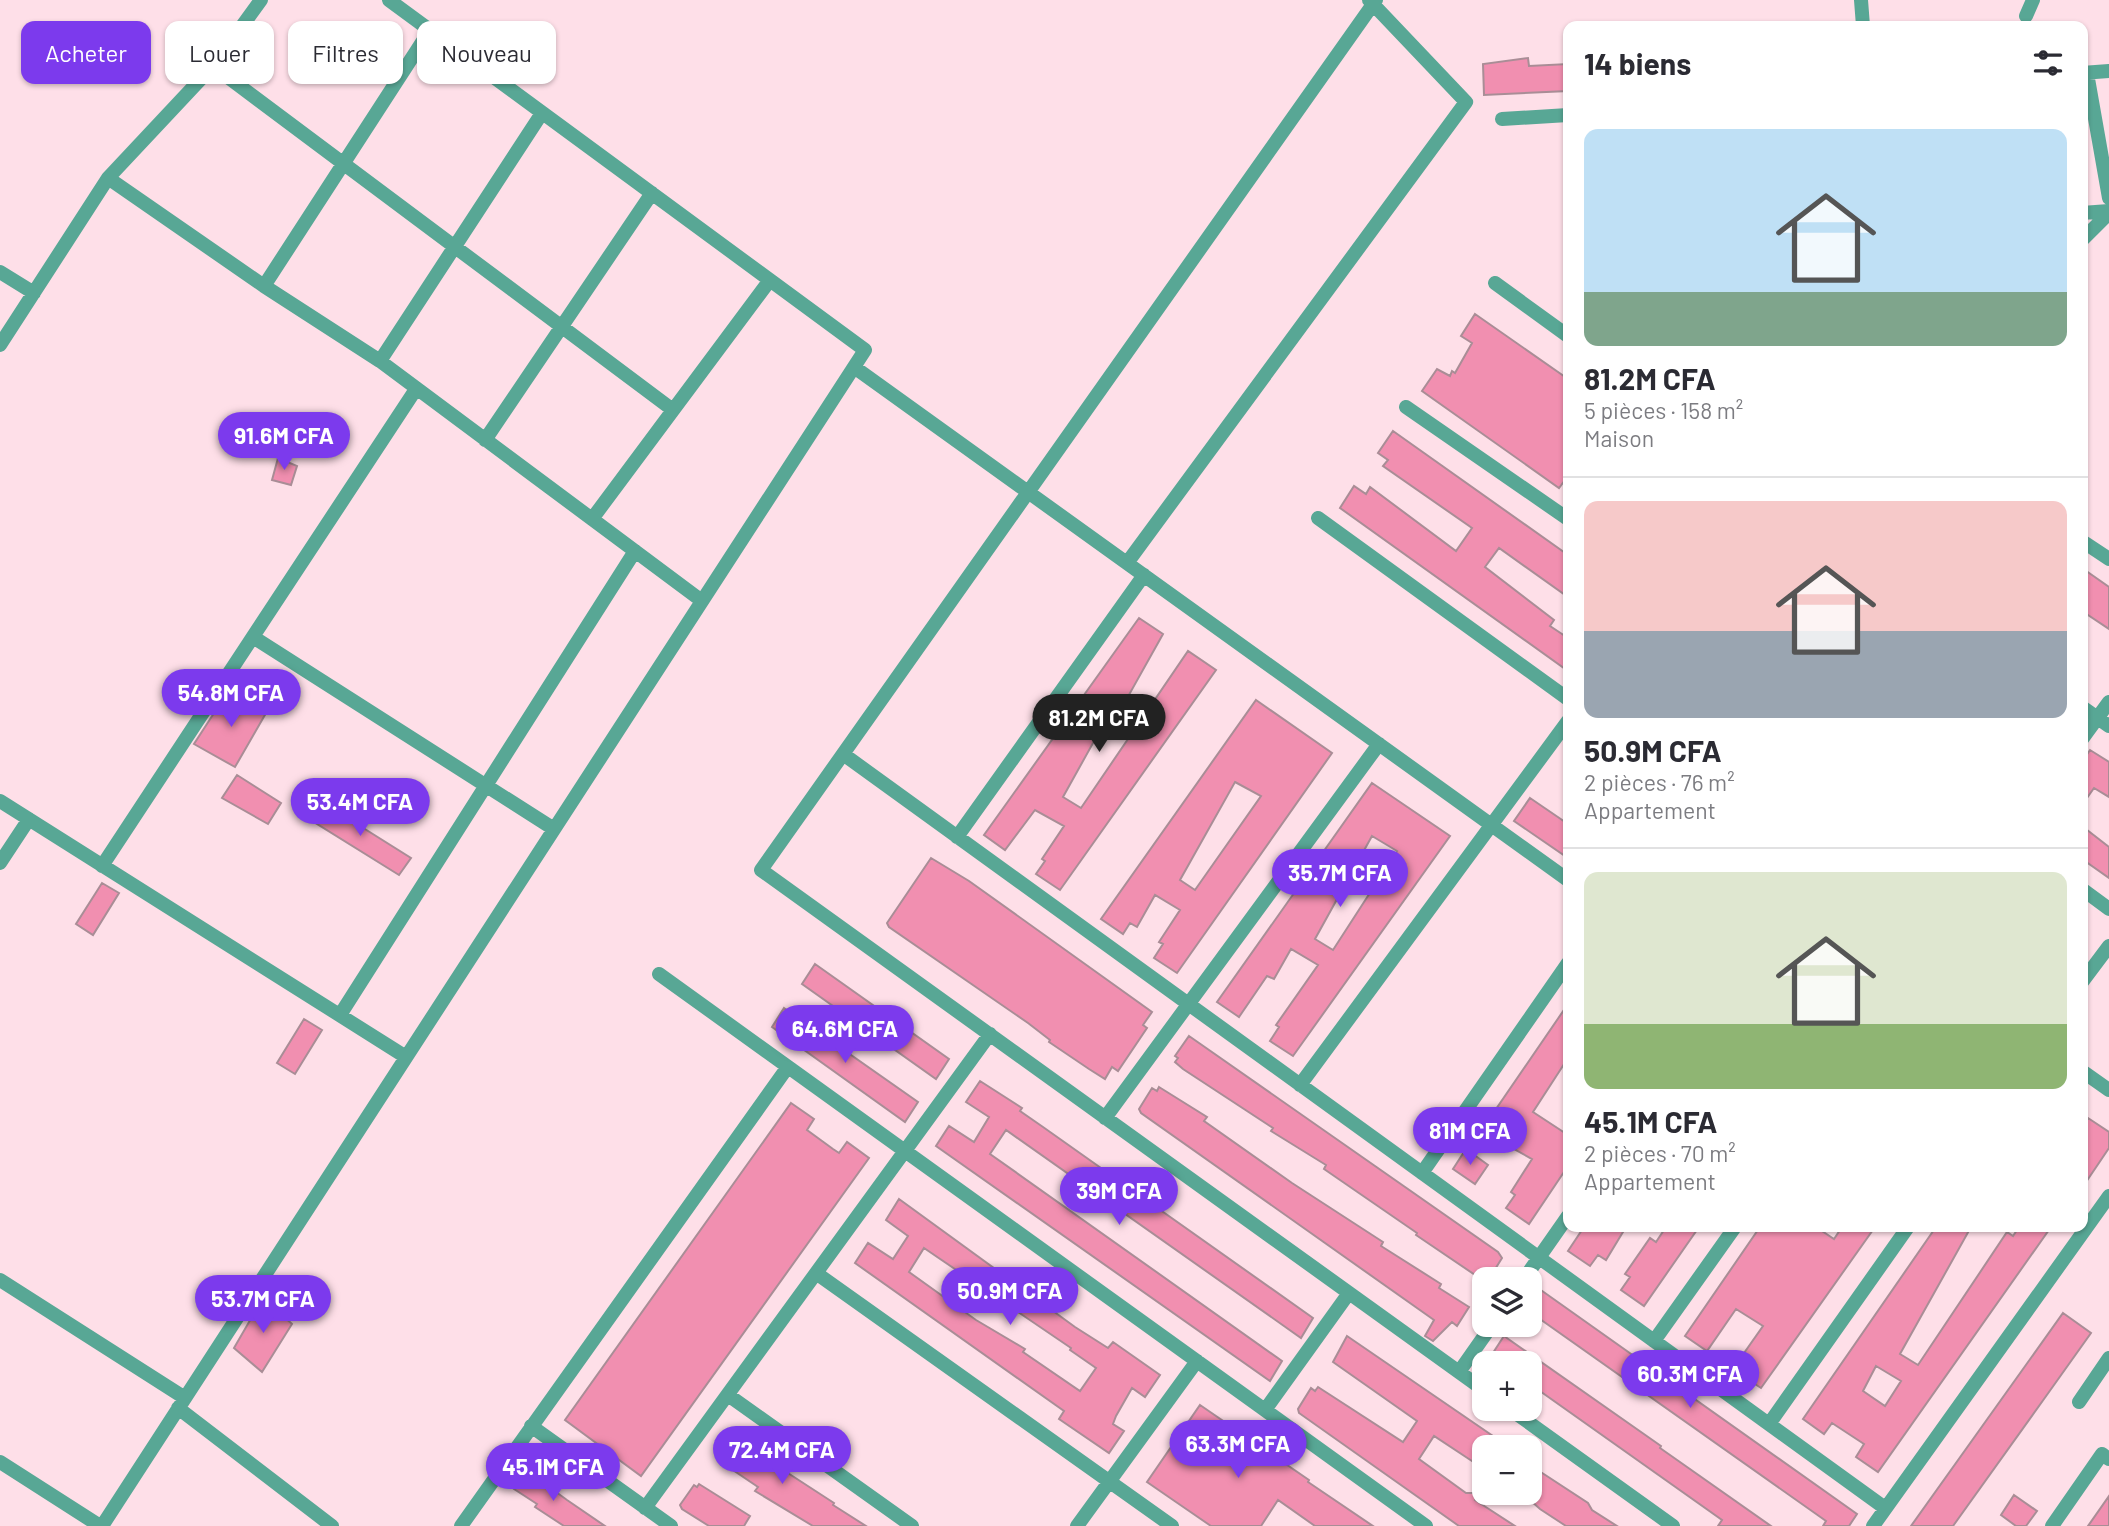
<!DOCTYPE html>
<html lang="fr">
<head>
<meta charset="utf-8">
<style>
  :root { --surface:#fff; --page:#f2f2f3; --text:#2b2b33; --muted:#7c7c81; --line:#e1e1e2; --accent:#7c3aed }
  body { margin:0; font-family:Barlow,sans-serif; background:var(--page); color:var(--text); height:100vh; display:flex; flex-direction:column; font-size:26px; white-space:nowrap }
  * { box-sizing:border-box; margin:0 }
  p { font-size:23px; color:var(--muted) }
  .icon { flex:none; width:38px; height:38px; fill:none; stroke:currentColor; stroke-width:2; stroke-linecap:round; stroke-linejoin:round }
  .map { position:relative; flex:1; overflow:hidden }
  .drawer { position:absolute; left:1563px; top:21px; width:525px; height:1211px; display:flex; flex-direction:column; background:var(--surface); border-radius:14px; box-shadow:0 2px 5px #0004 }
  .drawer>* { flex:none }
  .banner { position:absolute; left:21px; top:21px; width:665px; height:63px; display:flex; gap:14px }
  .controls { position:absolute; left:1472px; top:1267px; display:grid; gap:14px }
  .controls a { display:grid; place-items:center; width:70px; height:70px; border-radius:14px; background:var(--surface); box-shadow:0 2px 5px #0004; font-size:35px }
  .price { position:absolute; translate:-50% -60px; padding:0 16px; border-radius:24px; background:var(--accent); color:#fff; font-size:23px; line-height:46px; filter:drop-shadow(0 2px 4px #0008) }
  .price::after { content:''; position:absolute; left:50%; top:42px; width:21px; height:16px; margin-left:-10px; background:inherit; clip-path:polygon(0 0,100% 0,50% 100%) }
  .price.selected { background:#222; color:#fff }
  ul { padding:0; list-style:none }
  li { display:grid; align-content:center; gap:14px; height:371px; padding:0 21px }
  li+li { border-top:2px solid var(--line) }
  li span { display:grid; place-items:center; height:217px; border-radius:14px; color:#555 }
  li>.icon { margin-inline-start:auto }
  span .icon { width:126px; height:126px; fill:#fffc; stroke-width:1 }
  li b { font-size:30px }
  h2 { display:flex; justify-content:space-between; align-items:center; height:84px; padding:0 21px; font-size:30px }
  .tag { padding:0 24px; border-radius:14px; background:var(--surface); box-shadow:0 2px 5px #0004; font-size:24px; line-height:63px }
  .tag.selected { background:var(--accent); color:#fff }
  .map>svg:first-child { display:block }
  .building { fill:#f18fb0; stroke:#a98d96; stroke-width:2; fill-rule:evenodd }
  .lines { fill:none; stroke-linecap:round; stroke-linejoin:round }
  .minor { stroke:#58a795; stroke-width:14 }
</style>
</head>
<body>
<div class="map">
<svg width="2109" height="1526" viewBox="0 0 2109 1526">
  <rect width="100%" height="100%" fill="#fedfe8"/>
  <!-- building -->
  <path class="building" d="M1528,58l1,8 39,-2v27l-84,4 -1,-31z
    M1475,314l93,65v97l-9,12 -137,-97 15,-22 13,7 2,-5 3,2 17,-30 -11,-7z
    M1393,431l175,124v42l-69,-49 -14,19 69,53 -4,6 18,12v33l-228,-163 14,-22 12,8 4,-7 86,64 16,-23 -89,-62 5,-6 -10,-7z
    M278,458l19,8 -6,19 -19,-5z
    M2082,568l27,19v42l-27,-18z
    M1139,618l24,16 -38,68 -7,-4 -55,99 18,11 107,-157 28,19 -156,220 -24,-16 9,-13 -3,-2 22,-33 -29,-16 -30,40 -21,-15z
    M229,690l37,23 -31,54 -41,-23z
    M1256,700l76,53 -155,220 -23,-15 9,-14 -4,-2 21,-32 -25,-15 -18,32 -7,-4 -7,11 -22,-15zM1235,782l26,14 -66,94 -15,-10z
    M2090,750l19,12v35l-15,-9 -12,17v-43z
    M237,775l44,28 -13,21 -46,-26z
    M1372,783l78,53 -157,220 -23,-15 9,-14 -3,-2 42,-60 -27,-16 -17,30 -7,-3 -28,41 -22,-15zM1372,836l25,15 -64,99 -18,-11z
    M325,798l19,12 -3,4 70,44 -12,17 -85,-53z
    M1530,798l38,26v34l-54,-37z
    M2082,826l27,21v31l-27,-19z
    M931,858l38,23 183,131 -9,13 4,3 -29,43 -6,-4 -7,12 -16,-10 -40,-27 1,-2 -22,-17 -139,-96 -2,-4z
    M102,883l17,10 -26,42 -17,-11z
    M815,964l134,95 -13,20 -134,-95z
    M1568,1004v54l-35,54 35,23v31l-39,58 -23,-16 9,-13 -4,-3 21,-33 -51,-28z
    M784,1008l134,94 -13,20 -133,-95z
    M304,1019l18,11 -27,44 -18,-11z
    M1189,1036l309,216 4,6 -13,21 -5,2 -68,-46 1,-2 -93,-64 2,-4 -55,-34 2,-3 -90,-59 -8,-7 3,-4 -3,-2z
    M980,1081l42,27 -2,3 23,16 270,191 -12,20 -295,-208 -16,24 292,207 -12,20 -334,-235 13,-20 25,16 15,-25 -23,-15z
    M1159,1087l48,30 -3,4 88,62 91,59 -2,4 60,38 -2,4 30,19 -12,19 -5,-4 -19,19 -8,-5 9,-16 -293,-207 -2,-4 13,-21 5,3z
    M791,1103l23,16 -7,11 26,19 6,4 8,-11 22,16 -228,318 -76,-56z
    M2088,1118l21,14v16l-27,40v-61z
    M1466,1149l22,16 -13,19 -22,-15z
    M899,1199l176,128 33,21 5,-6 47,33 -15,22 -13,-9 -16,28 -3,8 11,7 -15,22 -50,-34 5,-8 -209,-148 13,-20 25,16 15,-23 -22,-16zM924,1248l147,100 -1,2 26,18 -16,23 -57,-39 2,-3 -49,-29 -67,-48z
    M1584,1227h42l-20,33 -8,-5 -8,11 -22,-15z
    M1666,1227h33l-55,79 -23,-16 9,-13 -5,-3 25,-36 6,4z
    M1760,1227h56l18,12 8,-12h33l-114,161 -23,-15 9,-14 -5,-3 21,-30 -27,-17 -29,42 -22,-15z
    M1936,1227h35l-71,127 18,11 89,-133 6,4 6,-9h32l-173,245 -22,-15 8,-13 -32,-21 -8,11 -21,-15zM1876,1366l25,15 -16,25 -22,-15z
    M1538,1288l319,226 -8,12h-26l3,-5 -296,-209v-11z
    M263,1298l29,26 -30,48 -28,-24z
    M2063,1313l28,20 -47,66 -91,127h-42z
    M1347,1336l162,111h-25v22l-50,-33 -15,23 47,34h13l-4,7 40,26h-56l-160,-113 -1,-4 13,-21 4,3 3,-4 85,55 14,-21 -84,-59z
    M1504,1336l157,110 -1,2 111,78h-53l4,-6 -192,-136v-21h-29l-10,-7z
    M1200,1405l109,75 -1,2 65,44h-58l-37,-26 -17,26h-50l-35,-24 -29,-20z
    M731,1434l45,27 -2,3 60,39 -1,2 33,21h-53l-58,-35 3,-4 -40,-27 3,-5 -3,-2z
    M1530,1465l58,38 4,7 25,16h-51l-26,-17 -10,-9z
    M526,1470l41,30 38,26h-41l-29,-19 2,-3 -23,-15z
    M699,1484l51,32 -6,10h-35l-27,-17 -2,-4 14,-20 3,2z
    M2014,1495l23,16 -11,15h-10l-15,-11z
    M2109,1496v30h-21z"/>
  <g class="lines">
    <!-- minor -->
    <path class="minor" d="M1376,0l-615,870 723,520
      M1861,0l2,26
      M2026,16l7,-16
      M213,66l460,344
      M2082,73l27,-2
      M2087,73l22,125
      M1502,119l66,-4
      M108,178l156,108 116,75 322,240
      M2082,213l27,-2
      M2082,240l27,-27
      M0,272l34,21
      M1495,283l73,53
      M264,286l166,-256
      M0,345l108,-167 105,-112 48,-66
      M380,361l162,-248
      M854,367l714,513
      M1406,407l162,112
      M485,440l167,-247
      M1318,518l250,181
      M592,519l178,-239
      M2082,541l27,18
      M1127,563l339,-461 -97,-102
      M253,637l301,192
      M2082,707l27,19
      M2082,739l27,-37
      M843,754l1042,754
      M0,801l406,256
      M957,837l187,-262
      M0,863l29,-44
      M102,866l314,-477
      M2082,889l27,20
      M659,974l767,552
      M2082,982l27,-36
      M340,1015l295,-464
      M2082,1071l27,19
      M1300,1085l268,-364
      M1105,1118l274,-374
      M1422,1173l146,-210
      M816,1273l356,253
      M1524,1279l44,-63
      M0,1280l185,118
      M1654,1341l81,-114
      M1459,1372l33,-47
      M728,1395l184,131
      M2079,1402l30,-44
      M178,1408l154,118
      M1510,1409l163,117
      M1265,1410l84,-117
      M1769,1424l139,-197
      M531,1426l140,100
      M0,1462l100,64
      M645,1508l345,-474
      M102,1526l763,-1176 -476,-350
      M461,1526l326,-458
      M1077,1526l120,-165
      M1873,1526l236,-330
      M2052,1526l50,-72 7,5"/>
  </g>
</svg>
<div class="controls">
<a><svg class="icon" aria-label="layers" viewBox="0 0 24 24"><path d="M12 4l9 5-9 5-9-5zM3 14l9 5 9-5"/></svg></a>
<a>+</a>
<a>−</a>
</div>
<b class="price" style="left:284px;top:472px">91.6M CFA</b>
<b class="price" style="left:231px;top:729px">54.8M CFA</b>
<b class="price selected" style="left:1099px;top:754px">81.2M CFA</b>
<b class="price" style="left:360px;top:838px">53.4M CFA</b>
<b class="price" style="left:1340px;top:909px">35.7M CFA</b>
<b class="price" style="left:845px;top:1065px">64.6M CFA</b>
<b class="price" style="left:1470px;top:1167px">81M CFA</b>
<b class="price" style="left:1119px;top:1227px">39M CFA</b>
<b class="price" style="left:1010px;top:1327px">50.9M CFA</b>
<b class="price" style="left:263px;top:1335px">53.7M CFA</b>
<b class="price" style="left:1690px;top:1410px">60.3M CFA</b>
<b class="price" style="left:1238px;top:1480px">63.3M CFA</b>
<b class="price" style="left:782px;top:1486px">72.4M CFA</b>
<b class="price" style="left:553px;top:1503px">45.1M CFA</b>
<div class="banner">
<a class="tag selected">Acheter</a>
<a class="tag">Louer</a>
<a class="tag">Filtres</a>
<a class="tag">Nouveau</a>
</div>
<section class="drawer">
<h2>14 biens<svg class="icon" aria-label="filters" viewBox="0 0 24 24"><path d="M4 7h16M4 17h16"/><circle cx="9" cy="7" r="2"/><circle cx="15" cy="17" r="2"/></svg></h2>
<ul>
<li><span style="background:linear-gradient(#bfe0f5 75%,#7fa58c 0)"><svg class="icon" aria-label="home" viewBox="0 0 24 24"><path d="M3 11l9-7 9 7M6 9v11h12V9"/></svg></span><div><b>81.2M CFA</b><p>5 pièces · 158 m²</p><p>Maison</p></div></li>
<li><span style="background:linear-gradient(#f6c9c9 60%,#9aa5b1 0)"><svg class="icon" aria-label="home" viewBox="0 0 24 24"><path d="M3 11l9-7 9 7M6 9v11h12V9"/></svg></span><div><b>50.9M CFA</b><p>2 pièces · 76 m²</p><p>Appartement</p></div></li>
<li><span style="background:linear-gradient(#dfe7d0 70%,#8fb573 0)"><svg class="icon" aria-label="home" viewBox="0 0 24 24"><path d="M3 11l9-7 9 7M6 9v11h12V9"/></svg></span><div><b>45.1M CFA</b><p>2 pièces · 70 m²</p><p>Appartement</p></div></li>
</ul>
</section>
</div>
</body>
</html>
